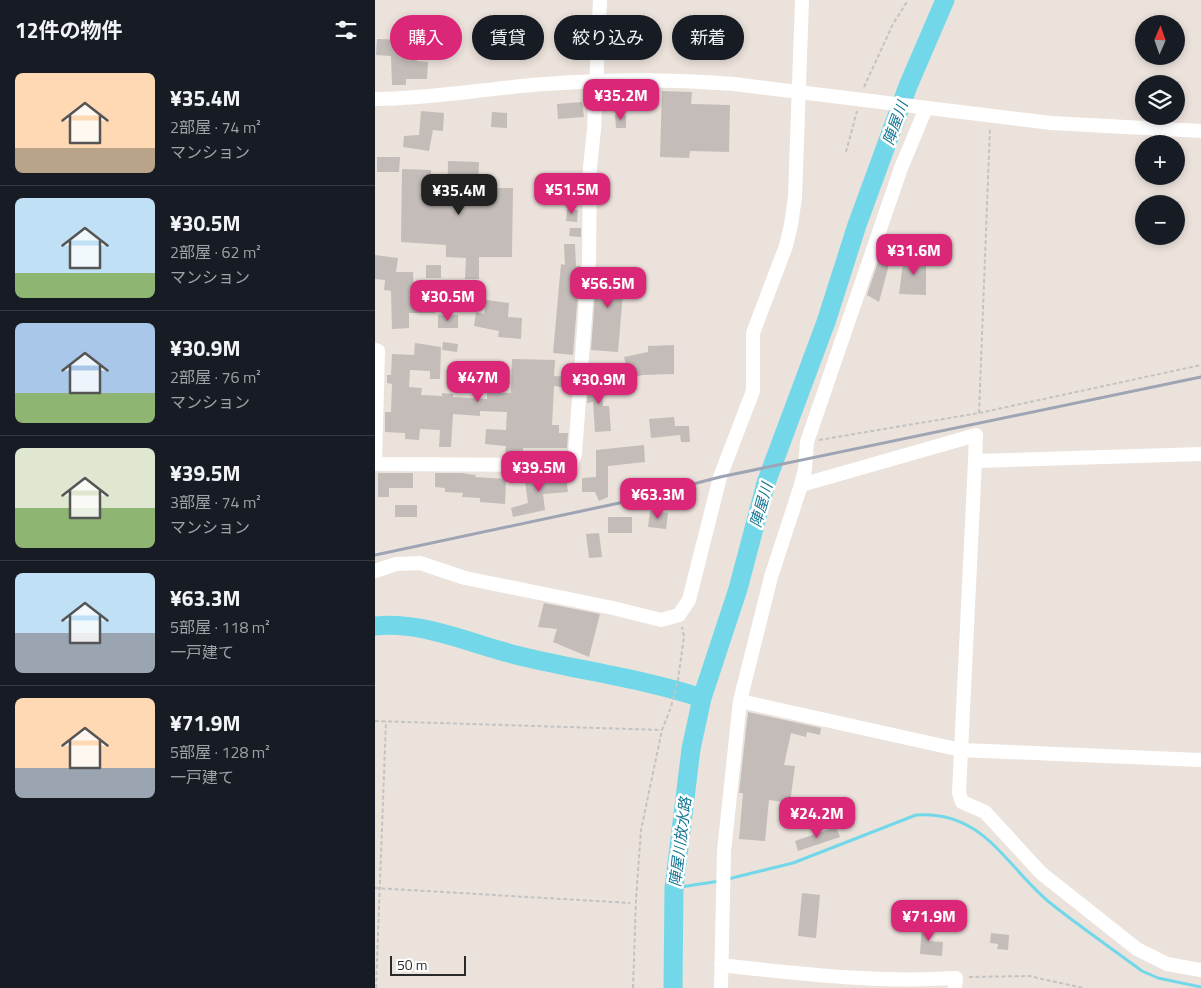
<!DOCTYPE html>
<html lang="ja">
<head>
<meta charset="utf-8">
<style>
  :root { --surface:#171b24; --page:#20242c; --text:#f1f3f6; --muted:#9ea1a6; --line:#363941; --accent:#db2777 }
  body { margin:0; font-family:"Titillium Web","Noto Sans JP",sans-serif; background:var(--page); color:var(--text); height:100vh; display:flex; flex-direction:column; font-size:19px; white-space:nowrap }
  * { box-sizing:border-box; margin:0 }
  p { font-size:16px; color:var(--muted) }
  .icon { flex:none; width:28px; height:28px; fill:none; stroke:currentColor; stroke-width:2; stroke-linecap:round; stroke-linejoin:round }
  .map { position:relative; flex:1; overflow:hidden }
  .panel { display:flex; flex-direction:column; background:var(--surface); width:375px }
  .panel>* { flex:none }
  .guide { position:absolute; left:15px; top:15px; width:475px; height:45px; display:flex; gap:10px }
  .needle { width:32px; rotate:2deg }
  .fabs { position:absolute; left:760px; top:15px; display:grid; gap:10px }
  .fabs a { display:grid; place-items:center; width:50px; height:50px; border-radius:50%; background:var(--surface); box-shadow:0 2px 8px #0003; font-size:25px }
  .scale { position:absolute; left:15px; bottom:12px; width:76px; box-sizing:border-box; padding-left:5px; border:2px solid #292929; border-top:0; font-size:14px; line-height:18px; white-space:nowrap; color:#292929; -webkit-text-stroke:4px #fff; paint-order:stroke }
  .price { position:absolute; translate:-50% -42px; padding:0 11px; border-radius:10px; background:var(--accent); color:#fff; font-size:16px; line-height:32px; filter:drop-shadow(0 1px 2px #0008) }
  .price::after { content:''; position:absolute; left:50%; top:30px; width:15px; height:11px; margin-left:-8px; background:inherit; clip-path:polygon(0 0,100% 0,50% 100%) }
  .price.active { background:#222; color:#fff }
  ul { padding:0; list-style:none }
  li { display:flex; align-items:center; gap:15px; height:125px; padding:0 15px }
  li+li { border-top:1px solid var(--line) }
  li span { display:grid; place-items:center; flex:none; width:140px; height:100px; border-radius:8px; color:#555 }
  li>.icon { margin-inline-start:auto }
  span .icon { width:60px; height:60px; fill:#fffc; stroke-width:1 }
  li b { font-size:21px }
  h2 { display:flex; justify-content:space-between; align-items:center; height:60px; padding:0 15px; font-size:21px }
  .pill { padding:0 18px; border-radius:22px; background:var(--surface); box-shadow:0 2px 8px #0003; font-size:18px; line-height:45px }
  .pill.active { background:var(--accent); color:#fff }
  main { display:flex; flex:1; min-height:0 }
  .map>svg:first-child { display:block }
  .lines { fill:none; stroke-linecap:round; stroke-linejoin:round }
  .stream { stroke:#72d8e9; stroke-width:3 }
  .river { stroke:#72d8e9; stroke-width:19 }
  .building { fill:#c3bcb8 }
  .path { stroke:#c3c3c3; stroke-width:2; stroke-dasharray:4 2.5; stroke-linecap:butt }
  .minor { stroke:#fff; stroke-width:14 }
  .rail { stroke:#9ea4b3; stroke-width:3 }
  .labels { text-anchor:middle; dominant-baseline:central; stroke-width:5; stroke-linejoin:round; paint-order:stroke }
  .water-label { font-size:15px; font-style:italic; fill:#137793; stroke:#fff }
</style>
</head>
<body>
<main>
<section class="panel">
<h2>12件の物件<svg class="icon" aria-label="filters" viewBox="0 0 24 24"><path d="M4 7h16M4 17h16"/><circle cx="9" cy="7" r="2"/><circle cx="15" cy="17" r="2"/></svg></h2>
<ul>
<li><span style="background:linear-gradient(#ffd9b3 75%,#b9a48a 0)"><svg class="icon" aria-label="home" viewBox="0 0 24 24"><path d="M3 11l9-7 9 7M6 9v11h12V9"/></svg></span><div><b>¥35.4M</b><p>2部屋 · 74 m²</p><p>マンション</p></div></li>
<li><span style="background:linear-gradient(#bfe0f5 75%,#8fb573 0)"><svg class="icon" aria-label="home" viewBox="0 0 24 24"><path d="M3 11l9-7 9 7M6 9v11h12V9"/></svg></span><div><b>¥30.5M</b><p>2部屋 · 62 m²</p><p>マンション</p></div></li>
<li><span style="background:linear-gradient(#a9c7e8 70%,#8fb573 0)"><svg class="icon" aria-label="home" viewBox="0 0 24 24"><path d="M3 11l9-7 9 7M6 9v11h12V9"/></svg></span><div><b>¥30.9M</b><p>2部屋 · 76 m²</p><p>マンション</p></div></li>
<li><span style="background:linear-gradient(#dfe7d0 60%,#8fb573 0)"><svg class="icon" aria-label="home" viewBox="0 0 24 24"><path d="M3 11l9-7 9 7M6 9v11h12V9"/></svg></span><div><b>¥39.5M</b><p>3部屋 · 74 m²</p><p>マンション</p></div></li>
<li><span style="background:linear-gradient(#bfe0f5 60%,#9aa5b1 0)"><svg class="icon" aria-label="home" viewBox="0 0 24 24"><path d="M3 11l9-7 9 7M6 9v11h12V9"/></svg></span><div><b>¥63.3M</b><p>5部屋 · 118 m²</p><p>一戸建て</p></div></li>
<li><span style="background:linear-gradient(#ffd9b3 70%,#9aa5b1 0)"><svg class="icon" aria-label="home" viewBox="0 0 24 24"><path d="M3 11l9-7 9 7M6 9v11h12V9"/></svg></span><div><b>¥71.9M</b><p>5部屋 · 128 m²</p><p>一戸建て</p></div></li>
</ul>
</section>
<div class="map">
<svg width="826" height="988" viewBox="0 0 826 988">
  <rect width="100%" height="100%" fill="#ebe2db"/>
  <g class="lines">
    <!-- stream -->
    <path class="stream" d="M353,879l65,-16 123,-48c67,-5 89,50 133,87 30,24 62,46 93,69l16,7 43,9
      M299,888l46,-7"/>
    <!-- river -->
    <path class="river" d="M0,626c51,-5 100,20 149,31 59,14 120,22 178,41
      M298,988l1,-100 17,-139 11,-51 36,-109 28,-106 60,-161 31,-97 51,-139 37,-86"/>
  </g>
  <!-- building -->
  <path class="building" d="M37,20l25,1 -1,25 -18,-1 -1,16 11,1 -1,17h-21v6h-14l-1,-29 -15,-1 1,-16 34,1z
    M287,91l30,1 -1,12 39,1 -1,47 -39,-1 -1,7 -29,-1z
    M207,102l2,15 -26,2 -1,-15z
    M46,111l23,2 -1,18 -10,-1 -4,21 -26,-4 1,-11 15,-1z
    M117,112l15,1v15l-16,-1z
    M240,115h11v13h-10z
    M2,157h23l-1,15h-22z
    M73,161l31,1 -1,26h35l-1,69h-33v22h-14l1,-21 -20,-1v-12l-45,-3 1,-73 29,1 -1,35h17z
    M192,209l11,1 -1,12 -11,-1z
    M195,228h11v9l-12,-1z
    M189,244h11l1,22h4l-7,89 -20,-2 8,-89 4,1z
    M506,253l10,4 -12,45 -12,-7z
    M0,255l23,3 -2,14h17l1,22h21v19h-26v15l-17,1 -1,-38 -7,-1 1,-10 -10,-1z
    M551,255v40l-27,-1 5,-38z
    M51,265h15v13h-15z
    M222,267l28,2 -7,83 -27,-2z
    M111,300l23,3 -1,14 14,1 -1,21 -23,-2 1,-6 -25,-5 2,-14 8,2z
    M63,315h20v13h-20z
    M68,342l15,2 -1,8 -15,-2z
    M40,343l26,4 -1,32h-10v-8l-20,-1 -1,17 13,1 -1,7 21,1v-3l11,1v3l34,2v-7l24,1 1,-34 43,1 -1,16 18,1 -1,11 -17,-2 -2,39h7v8h9l-1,15h-44v4h-18l1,-6 -21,-2 1,-15 20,1 1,-18 -27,-1v5l-27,-2 -2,33h-12l1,-17 -20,-1 -1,11 -14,-1v-6l-20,-1v-20h6l1,-28 -5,-1v-8h4l1,-21 22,1z
    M299,345v29l-31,1 -14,3 -5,-21 24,-5v-6z
    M225,374l3,32h6l2,25 -16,1 -2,-30 -6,1 2,-28z
    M299,417l1,9h14l1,16h-9l-1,-7 -29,3 -2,-19z
    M269,445l1,17 -37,4v31l-9,4 -4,-9h-13v-14l14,-1v-27z
    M3,473h35v15h-24v9h-11z
    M60,473h26l15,2 -1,2 31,2 -1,25 -25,-2v-4l-18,-1 1,-4 -18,-1v-4l-10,-1z
    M149,474h17v5l25,-3 2,16 -25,2 2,16 -32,7 -2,-9 17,-5z
    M20,505h22v12h-22z
    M275,511l18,2 -2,16 -18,-2z
    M233,517h24v16h-24z
    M224,533l3,24 -13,1 -3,-24z
    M169,603l56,11 -11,43 -36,-15 4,-13 -19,-2z
    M373,712l73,16 -1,7 -13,-3 -1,5 -15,-4 -7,32 11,1 -5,37 -21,-3 -4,41 -26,-2 4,-46h-4z
    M461,827l4,10 -42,14 -3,-10z
    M427,893l18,2 -4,43 -18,-2z
    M547,921l9,1 -2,19 14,1 -1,14 -22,-2z
    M616,933l18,2 -1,15 -11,-1 1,-5 -8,-1z"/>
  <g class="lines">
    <!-- path -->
    <path class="path" d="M489,87l29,-63 15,-24
      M471,152l11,-41
      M604,413l11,-285
      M444,440l160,-27 222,-48
      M0,721l287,9
      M0,888l255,15
      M594,977l60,-1 54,12
      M1,988l10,-267
      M258,988l3,-89 5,-69 21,-100 9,-23 7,-27 6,-44 -2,-9"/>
    <!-- minor -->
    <path class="minor" d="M0,99c57,0 113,-11 170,-15 63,-5 126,-5 189,0l317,39 150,8
      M0,350l3,1 -3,110
      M826,454l-226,7 -16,332 3,9 23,10 56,61 96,76 30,15 34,6
      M0,464l196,1 4,-11 14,-194 1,-93 4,-37 6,-130
      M426,485l4,-16 2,-27 94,-274 25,-60
      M0,571l21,-7 24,-1 45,15 148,30 48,12 18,-5 10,-15 31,-123 33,-86v-58l33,-87 5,-21 4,-28 7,-197
      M365,701l221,49 240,10
      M346,965c81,9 153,18 235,13l-1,10
      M346,988l3,-137 16,-150 31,-124 30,-92 175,-50 -1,26"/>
    <!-- rail -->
    <path class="rail" d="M0,555l249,-53 96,-25 481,-100"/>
  </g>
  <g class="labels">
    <!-- water labels -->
    <g class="water-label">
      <text transform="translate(520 123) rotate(-70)">陣屋川</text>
      <text transform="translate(386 505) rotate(-74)">陣屋川</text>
      <text transform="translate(305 842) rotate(-83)">陣屋川放水路</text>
    </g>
  </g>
</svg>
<div class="fabs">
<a><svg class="needle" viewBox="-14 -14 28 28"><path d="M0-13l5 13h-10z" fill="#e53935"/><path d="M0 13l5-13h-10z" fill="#9ea1a6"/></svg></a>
<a><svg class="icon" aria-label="layers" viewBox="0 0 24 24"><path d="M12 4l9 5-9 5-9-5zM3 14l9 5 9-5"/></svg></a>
<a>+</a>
<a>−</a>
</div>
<div class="scale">50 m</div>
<b class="price" style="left:246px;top:121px">¥35.2M</b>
<b class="price" style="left:197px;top:215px">¥51.5M</b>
<b class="price active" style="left:84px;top:216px">¥35.4M</b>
<b class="price" style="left:539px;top:276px">¥31.6M</b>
<b class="price" style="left:233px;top:309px">¥56.5M</b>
<b class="price" style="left:73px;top:322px">¥30.5M</b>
<b class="price" style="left:103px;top:403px">¥47M</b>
<b class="price" style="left:224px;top:405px">¥30.9M</b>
<b class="price" style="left:164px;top:493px">¥39.5M</b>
<b class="price" style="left:283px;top:520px">¥63.3M</b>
<b class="price" style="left:442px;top:839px">¥24.2M</b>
<b class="price" style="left:554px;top:942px">¥71.9M</b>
<div class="guide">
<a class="pill active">購入</a>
<a class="pill">賃貸</a>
<a class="pill">絞り込み</a>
<a class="pill">新着</a>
</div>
</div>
</main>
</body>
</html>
